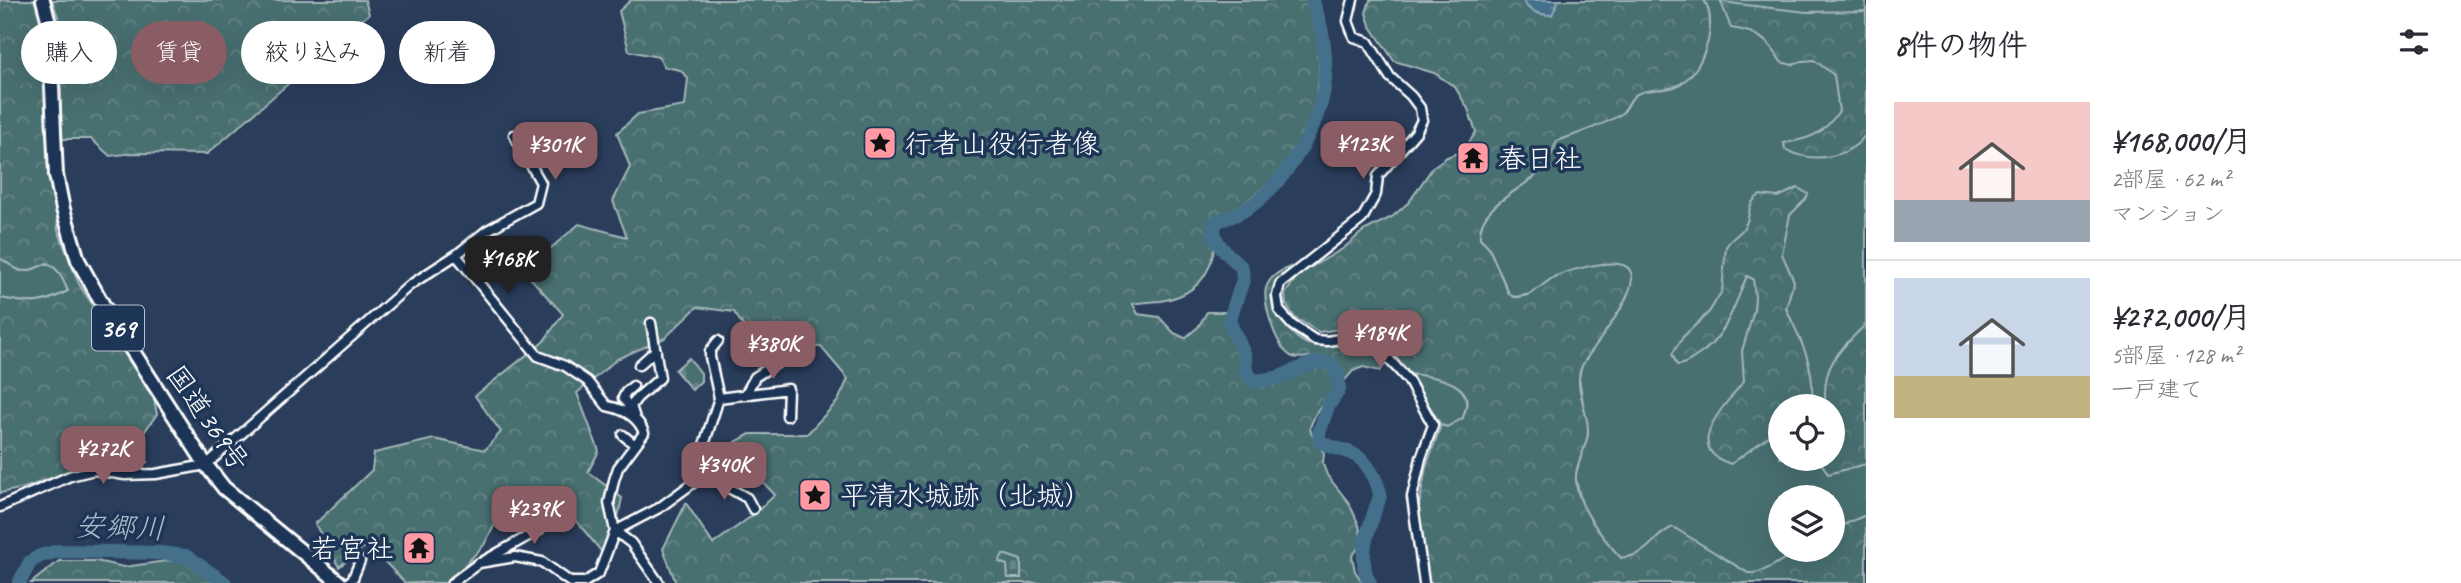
<!DOCTYPE html>
<html lang="ja">
<head>
<meta charset="utf-8">
<style>
  :root { --surface:#fff; --page:#f7f7f7; --text:#2b2b33; --muted:#7c7c81; --line:#e1e1e2; --accent:#8a5d65 }
  body { margin:0; font-family:Caveat,"Klee One",sans-serif; background:var(--page); color:var(--text); height:100vh; display:flex; flex-direction:column; font-size:26px; white-space:nowrap }
  * { box-sizing:border-box; margin:0 }
  p { font-size:23px; color:var(--muted) }
  .icon { flex:none; width:38px; height:38px; fill:none; stroke:currentColor; stroke-width:2; stroke-linecap:round; stroke-linejoin:round }
  .map { position:relative; flex:1; overflow:hidden }
  .drawer { display:flex; flex-direction:column; background:var(--surface); width:595px }
  .drawer>* { flex:none }
  .banner { position:absolute; left:21px; top:21px; width:665px; height:63px; display:flex; gap:14px }
  .fabs { position:absolute; left:1768px; top:394px; display:grid; gap:14px }
  .fabs a { display:grid; place-items:center; width:77px; height:77px; border-radius:50%; background:var(--surface); box-shadow:0 7px 28px #0002; font-size:35px }
  .price { position:absolute; translate:-50% -60px; padding:0 16px; border-radius:14px; background:var(--accent); color:#fff; font-size:23px; line-height:46px; filter:drop-shadow(0 2px 4px #0008) }
  .price::after { content:''; position:absolute; left:50%; top:42px; width:21px; height:16px; margin-left:-10px; background:inherit; clip-path:polygon(0 0,100% 0,50% 100%) }
  .price.active { background:#222; color:#fff }
  ul { padding:0; list-style:none }
  li { display:flex; align-items:center; gap:21px; height:175px; padding:0 28px }
  li+li { border-top:2px solid var(--line) }
  li span { display:grid; place-items:center; flex:none; width:196px; height:140px; border-radius:0px; color:#555 }
  li>.icon { margin-inline-start:auto }
  span .icon { width:84px; height:84px; fill:#fffc; stroke-width:1 }
  li b { font-size:30px }
  h2 { display:flex; justify-content:space-between; align-items:center; height:84px; padding:0 28px; font-size:30px }
  .tag { padding:0 24px; border-radius:32px; background:var(--surface); box-shadow:0 7px 28px #0002; font-size:24px; line-height:63px }
  .tag.active { background:var(--accent); color:#fff }
  main { display:flex; flex:1; min-height:0 }
  .map>svg:first-child { display:block }
  .grass { fill:#4a6f71; stroke:#a4b7b8; stroke-width:2; fill-rule:evenodd }
  .forest { fill:url(#forest-crowns); stroke:#a4b7b8; stroke-width:2 }
  .cemetery { fill:url(#cemetery-stones); stroke:#a4b7b8; stroke-width:2 }
  .water { fill:url(#water-ripples); stroke:#8fa9ba; stroke-width:2 }
  .lines { fill:none; stroke-linecap:round; stroke-linejoin:round }
  .river { stroke:#45708c; stroke-width:14 }
  .minor-casing { stroke:#fff; stroke-width:13 }
  .trunk-casing { stroke:#fff; stroke-width:18 }
  .minor { stroke:#1d3557; stroke-width:8 }
  .trunk { stroke:#1d3557; stroke-width:12 }
  .labels { text-anchor:middle; dominant-baseline:central; stroke-width:7; stroke-linejoin:round; paint-order:stroke }
  .shield { fill:#1d3557; stroke:#bbc2cd; stroke-width:2 }
  .shield-label { font-size:26px; font-weight:bold; fill:#fff }
  .poi-label { font-size:28px; fill:#fff; stroke:#1d3557; text-anchor:start }
  .street-label { font-size:28px; fill:#fff; stroke:#1d3557 }
  .water-label { font-size:30px; font-style:italic; fill:#abbfcb; stroke:#1d3557 }
</style>
</head>
<body>
<main>
<div class="map">
<svg width="1866" height="583" viewBox="0 0 1866 583">
  <defs>
    <pattern id="forest-crowns" width="20" height="18" patternUnits="userSpaceOnUse" patternTransform="scale(1.75)"><rect width="20" height="18" fill="#4a6f71"/><path d="M2 6a3 3 0 1 1 6 0M12 15a3 3 0 1 1 6 0" fill="none" stroke="#658586"/></pattern>
    <pattern id="cemetery-stones" width="16" height="16" patternUnits="userSpaceOnUse" patternTransform="scale(1.75)"><rect width="16" height="16" fill="#4a6f71"/><path d="M2 7V4a2 2 0 0 1 4 0v3zM10 15v-3a2 2 0 0 1 4 0v3z" fill="#658586"/></pattern>
    <pattern id="water-ripples" width="26" height="14" patternUnits="userSpaceOnUse" patternTransform="scale(1.75)"><rect width="26" height="14" fill="#45708c"/><path d="M2 4q2-2 4 0t4 0M15 11q2-2 4 0t4 0" fill="none" stroke="#61859d"/></pattern>
  </defs>
  <rect width="100%" height="100%" fill="#2a3d5b"/>
  <filter id="ink" filterUnits="userSpaceOnUse"><feTurbulence type="fractalNoise" baseFrequency=".0143" numOctaves="2"/><feDisplacementMap in="SourceGraphic" scale="14" xChannelSelector="R" yChannelSelector="G"/><feConvolveMatrix kernelMatrix="1 2 1 2 8 2 1 2 1" color-interpolation-filters="sRGB"/></filter>
  <g filter="url(#ink)">
    <!-- grass -->
    <path class="grass" d="M1704,0h162v515l-34,15v-33h-52v53h22c-14,8 -37,25 -54,23l-75,-45c-22,9 -21,27 -52,30l-17,-18 -21,-31 -8,-33 13,-41 -9,-57 2,-12 43,-62 -68,-28 -25,18 -17,3 -5,-3 -21,-48 -8,-8c-3,-32 42,-48 61,-67 8,-8 11,-20 16,-30 13,-4 54,-21 65,-28 6,-4 7,-13 12,-18 12,-10 29,-3 42,-9 11,-5 14,-15 19,-25 10,-19 22,-40 9,-61zM1780,406h52v52h-52z
      M0,258l20,13c31,-9 34,-13 48,20 -29,15 -36,13 -68,7z
      M1410,374c17,2 56,5 56,28 1,5 -2,11 -3,16l-16,9 -6,-2z"/>
    <!-- forest -->
    <path class="forest" d="M0,0h34l10,20 14,210 21,54 75,115 3,15 -17,24 7,24 -10,6 -43,-5 -70,25 -24,5v-195c32,6 39,8 68,-7 -5,-12 -9,-23 -21,-28 -26,12 -23,11 -47,-5z
      M52,0h313l4,14 -162,140 -74,-1 -23,3 -19,-17h-30v-114z
      M631,0h679c3,16 9,32 9,48 5,90 -34,128 -103,176 0,41 -11,69 -55,77 -9,1 -19,1 -28,3l5,10 21,3 15,16 11,5 13,-11 9,-15h19c3,25 14,62 42,68l48,-14 -6,-9c-5,0 -12,2 -17,0 -16,-6 -31,-54 -27,-69 4,-12 14,-17 24,-21 -5,11 -13,11 -16,26 -4,16 19,46 34,51 8,2 19,2 27,2 11,0 21,-8 32,-3 7,4 14,13 20,19l-7,9 -17,-4 -10,4 -36,40 -7,16 1,6 13,20 -1,11 4,11 22,28 10,22 3,18 -10,13 3,15 8,12h-687l-13,-34 23,-46 27,41 40,-29 22,-20 -18,-19 -23,-6 -13,-20 29,-16h57l31,-33 10,-22 -27,-32 -65,-2 -22,-33 -37,-5 -32,31 -48,21 -40,34 22,58 -11,21 34,26 -13,63 -35,-43 -64,-22 -26,49 -36,38h-43l-37,-39 -29,23 -24,-43 57,-54 2,-17 60,-14 51,11 16,-18 -26,-36 68,-54 20,-28 -39,-43 55,-47 48,13 -14,-36 17,-34 -13,-34 21,-19 47,-8 3,-28 -8,-8 -15,-3 -7,-10 -29,-6 -10,-40z
      M1370,0h334c16,25 -2,77 -30,87 -12,4 -25,1 -37,7 -8,4 -9,14 -16,20 -12,9 -50,22 -64,27 -5,10 -7,22 -16,30 -19,19 -64,35 -61,67l8,8 21,48 5,3c18,2 28,-14 42,-21 15,-6 47,-15 63,-12 42,7 -31,87 -37,102 -9,18 5,43 6,63 1,16 -11,30 -12,46 -2,29 27,63 45,83 31,-3 29,-21 52,-31l75,46c20,2 40,-21 56,-23 9,-2 19,0 28,0v-20l34,-15v68h-440l-9,-66 9,-50 15,-42 6,2 16,-9c1,-5 4,-11 4,-16 -1,-23 -40,-26 -57,-28l-18,-23 -21,-20 -16,-4 -36,5 -24,-14 -9,-13 -1,-11 13,-19 46,-27 19,-17 29,-14 17,-15 24,-35 14,-10 16,-6 13,-19 -8,-23 -13,-22 -21,-14 -40,-12 -24,-36 -4,-12z
      M1721,2l85,10 60,-1v123c-17,25 -55,30 -81,15l-1,-6c26,-4 40,-9 55,-32l-5,-36 -20,-15 -11,1 -11,4 -11,-3c-12,-22 -25,-31 -50,-34z
      M1798,188l10,6 -2,5 -16,16 -8,39 12,27 -8,27c13,29 28,55 26,87l-10,11h-22v22l-49,36c-52,-15 -4,-61 13,-83l-2,-30 12,-41 1,-13 -2,-18 -6,-3c-13,30 -21,62 -50,80 -7,4 -12,9 -20,9l-5,-11 11,-17 26,-25 13,-21 4,-44c4,-9 15,-13 19,-21 7,-13 0,-21 15,-31l18,2z
      M1866,324v140l-38,10 -9,-15 13,-1v-52h-6c-6,-40 14,-56 40,-82z
      M180,559l36,24h-185l28,-22h37l28,6z"/>
    <!-- cemetery -->
    <path class="cemetery" d="M689,358l12,15v8l-9,9 -17,-20z
      M1003,554l18,6v18h-13l-1,-13 -8,-3z"/>
    <!-- water -->
    <path class="water" d="M1523,0h36l-7,15c-13,0 -24,-3 -29,-15z"/>
    <g class="lines">
      <!-- river -->
      <path class="river" d="M1313,0c1,7 4,13 6,20 5,18 7,41 6,59 -2,46 -46,116 -88,135 -6,3 -13,5 -20,7 -11,19 13,34 25,47l1,12 -14,41 16,35 1,17 9,8 22,-3 33,-14 11,-2 11,3 6,8 1,17 -11,16 -9,27 1,8c13,10 31,7 43,20 7,7 16,23 17,34 0,4 -4,10 -5,15 -8,23 -18,51 -5,73
        M19,583l11,-21 10,-6 18,-5 103,2 25,3 39,27"/>
      <defs>
        <path id="minor" d="M1353,0l-5,21 6,16 14,5 22,35 21,19 9,12 2,12 -6,12 -38,44 -2,18 -14,25 -82,65 -3,12 2,14 13,15 23,15 12,1 25,-4 22,6 34,37 25,45 -12,33 -9,39 12,86
          M718,341l-8,10v6l9,41
          M639,365l17,-15
          M745,395l10,-18 31,-20
          M631,409l-8,-11 3,-6 7,-6
          M635,418l-4,-12 6,-8 23,-20 -9,-55
          M623,435l12,10
          M708,472l8,-4 13,20 18,10 6,11
          M0,507l70,-31 24,-6 31,5 31,-1 50,-9 204,-180 46,-30 30,-24 50,-28 5,-20 -27,-48
          M615,531l44,-23 49,-36 -6,-21 17,-53 69,-9 -1,27
          M615,531l16,12 28,40
          M482,562l57,-32 4,-6
          M348,583l5,-5 7,-17
          M452,583l27,-20 36,-6 27,5 28,20h15l14,-9 16,-42 -6,-28 5,-23 4,-12 26,-35c-6,-17 -21,-24 -37,-27l-20,-25 -22,-15 -27,-10 -82,-101"/>
        <path id="trunk" d="M43,0l6,23 7,152 7,34 15,51 25,45 103,160 18,23 116,95"/>
      </defs>
      <!-- minor casing -->
      <use href="#minor" class="minor-casing"/>
      <!-- trunk casing -->
      <use href="#trunk" class="trunk-casing"/>
      <!-- minor -->
      <use href="#minor" class="minor"/>
      <!-- trunk -->
      <use href="#trunk" class="trunk"/>
    </g>
  </g>
  <!-- icons -->
  <defs>
    <symbol id="sight-square" viewBox="-11 -11 22 22"><rect x="-9" y="-9" width="18" height="18" rx="4" fill="#ff9aa2" stroke="#1d3557"/><path d="M0-6L1.8-2.2L6-1.7L2.9 1.2L3.7 5.4L0 3.3L-3.7 5.4L-2.9 1.2L-6-1.7L-1.8-2.2Z" fill="#111"/></symbol>
    <symbol id="temple-square" viewBox="-11 -11 22 22"><rect x="-9" y="-9" width="18" height="18" rx="4" fill="#ff9aa2" stroke="#1d3557"/><path d="M0-6L5-2H3V0L6.5 2.5H4V6H1.5V3h-3V6H-4V2.5H-6.5L-3 0V-2H-5Z" fill="#111"/></symbol>
  </defs>
  <g fill-rule="evenodd">
    <use href="#sight-square" x="861" y="124" width="38" height="38"/>
    <use href="#temple-square" x="1454" y="139" width="38" height="38"/>
    <use href="#sight-square" x="796" y="476" width="38" height="38"/>
    <use href="#temple-square" x="400" y="529" width="38" height="38"/>
  </g>
  <g class="labels">
    <!-- shield labels -->
    <rect class="shield" x="92" y="305.5" width="52" height="45" rx="5"/>
    <g class="shield-label">
      <text x="118" y="328">369</text>
    </g>
    <!-- poi labels -->
    <g class="poi-label">
      <text x="904" y="143">行者山役行者像</text>
      <text x="1498" y="158">春日社</text>
      <text x="840" y="495">平清水城跡（北城）</text>
      <text x="394" y="548" text-anchor="end">若宮社</text>
    </g>
    <!-- street labels -->
    <g class="street-label">
      <text transform="translate(208 418) rotate(55)">国道369号</text>
    </g>
    <!-- water labels -->
    <g class="water-label">
      <text transform="translate(120 527) rotate(2)">安郷川</text>
    </g>
  </g>
</svg>
<div class="fabs">
<a><svg class="icon" aria-label="locate" viewBox="0 0 24 24"><circle cx="12" cy="12" r="6"/><path d="M12 2v4M12 18v4M2 12h4M18 12h4"/></svg></a>
<a><svg class="icon" aria-label="layers" viewBox="0 0 24 24"><path d="M12 4l9 5-9 5-9-5zM3 14l9 5 9-5"/></svg></a>
</div>
<b class="price" style="left:1363px;top:181px">¥123K</b>
<b class="price" style="left:555px;top:182px">¥301K</b>
<b class="price active" style="left:508px;top:296px">¥168K</b>
<b class="price" style="left:1380px;top:370px">¥184K</b>
<b class="price" style="left:773px;top:381px">¥380K</b>
<b class="price" style="left:103px;top:486px">¥272K</b>
<b class="price" style="left:724px;top:502px">¥340K</b>
<b class="price" style="left:534px;top:546px">¥239K</b>
<div class="banner">
<a class="tag">購入</a>
<a class="tag active">賃貸</a>
<a class="tag">絞り込み</a>
<a class="tag">新着</a>
</div>
</div>
<section class="drawer">
<h2>8件の物件<svg class="icon" aria-label="filters" viewBox="0 0 24 24"><path d="M4 7h16M4 17h16"/><circle cx="9" cy="7" r="2"/><circle cx="15" cy="17" r="2"/></svg></h2>
<ul>
<li><span style="background:linear-gradient(#f6c9c9 70%,#9aa5b1 0)"><svg class="icon" aria-label="home" viewBox="0 0 24 24"><path d="M3 11l9-7 9 7M6 9v11h12V9"/></svg></span><div><b>¥168,000/月</b><p>2部屋 · 62 m²</p><p>マンション</p></div></li>
<li><span style="background:linear-gradient(#c9d6e8 70%,#c2b280 0)"><svg class="icon" aria-label="home" viewBox="0 0 24 24"><path d="M3 11l9-7 9 7M6 9v11h12V9"/></svg></span><div><b>¥272,000/月</b><p>5部屋 · 128 m²</p><p>一戸建て</p></div></li>
</ul>
</section>
</main>
</body>
</html>
